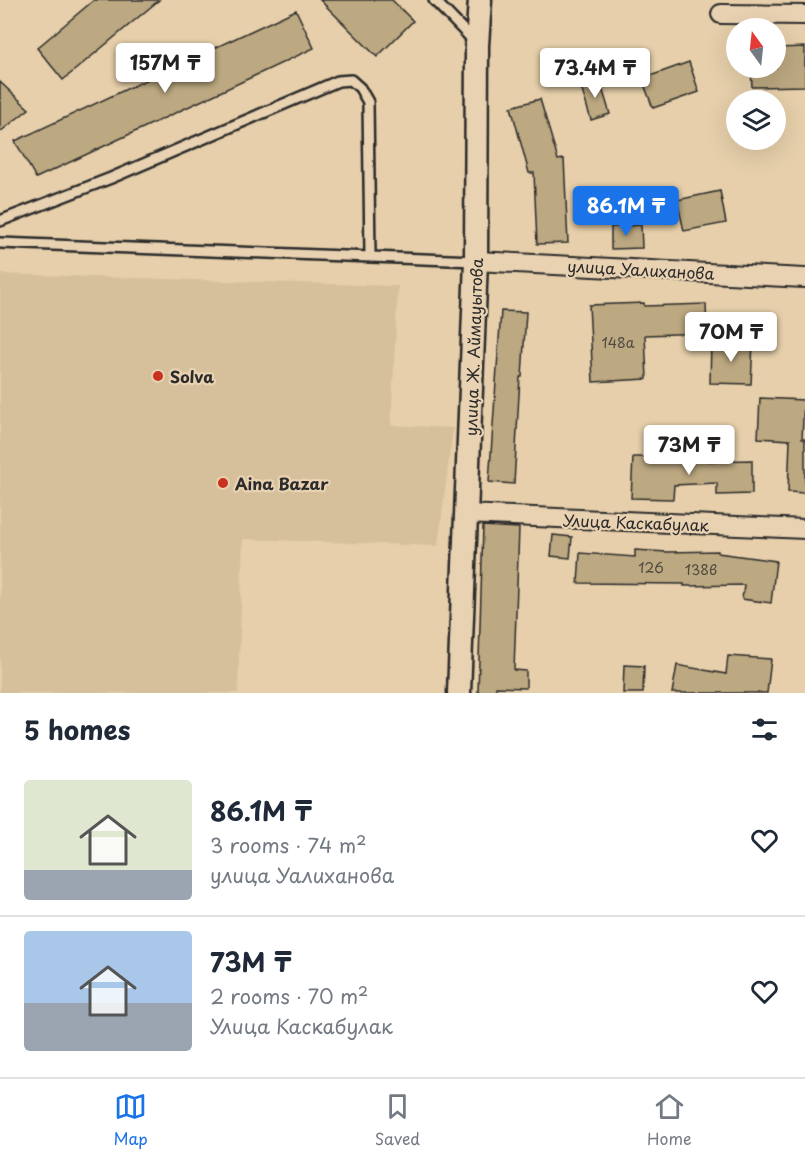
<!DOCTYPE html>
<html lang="en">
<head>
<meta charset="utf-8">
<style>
  :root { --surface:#fff; --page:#f2f2f3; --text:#1f2937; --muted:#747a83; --line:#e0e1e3; --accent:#1a73e8 }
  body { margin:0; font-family:"Playpen Sans",sans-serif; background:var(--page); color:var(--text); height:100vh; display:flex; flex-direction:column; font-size:22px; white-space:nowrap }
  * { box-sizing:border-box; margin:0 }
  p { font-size:20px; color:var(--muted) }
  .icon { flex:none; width:33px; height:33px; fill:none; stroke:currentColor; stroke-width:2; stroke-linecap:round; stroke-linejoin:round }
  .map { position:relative; height:693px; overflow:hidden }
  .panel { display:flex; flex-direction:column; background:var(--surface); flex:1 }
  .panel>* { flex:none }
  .needle { width:39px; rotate:345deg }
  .fabs { position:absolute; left:726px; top:18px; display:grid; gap:12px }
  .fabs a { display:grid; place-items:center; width:60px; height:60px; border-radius:50%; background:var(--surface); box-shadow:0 6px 24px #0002; font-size:30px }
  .price { position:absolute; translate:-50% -51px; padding:0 14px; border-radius:6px; background:#fff; color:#222; font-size:20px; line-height:39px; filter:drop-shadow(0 2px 3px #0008) }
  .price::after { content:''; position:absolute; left:50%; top:36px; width:18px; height:14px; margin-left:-9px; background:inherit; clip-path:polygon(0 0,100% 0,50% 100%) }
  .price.selected { background:var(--accent); color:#fff }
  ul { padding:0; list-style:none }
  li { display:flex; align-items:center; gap:18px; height:150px; padding:0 24px }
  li+li { border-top:2px solid var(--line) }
  li span { display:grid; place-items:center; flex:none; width:168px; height:120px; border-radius:6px; color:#555 }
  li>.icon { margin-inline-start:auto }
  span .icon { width:72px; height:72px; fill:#fffc; stroke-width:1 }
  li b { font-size:26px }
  h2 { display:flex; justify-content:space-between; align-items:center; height:72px; padding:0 24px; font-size:26px }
  .tabs { display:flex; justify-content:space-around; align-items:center; height:84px; border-top:2px solid var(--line); background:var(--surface); font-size:16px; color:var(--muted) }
  .tabs a { display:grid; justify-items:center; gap:3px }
  .tabs .selected { color:var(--accent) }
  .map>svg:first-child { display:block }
  .built { fill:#d6c09c }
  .building { fill:#bca881; stroke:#2b2b2b; stroke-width:1.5 }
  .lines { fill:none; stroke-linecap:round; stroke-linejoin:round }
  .service-casing { stroke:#2b2b2b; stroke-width:14 }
  .minor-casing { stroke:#2b2b2b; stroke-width:22 }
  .tertiary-casing { stroke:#2b2b2b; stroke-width:27 }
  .service { stroke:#e9d2b2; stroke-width:9 }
  .minor { stroke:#e9d2b2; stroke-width:18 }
  .tertiary { stroke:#e9d2b2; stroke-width:22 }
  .poi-dot { fill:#c8321e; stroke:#e9d2b2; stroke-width:2 }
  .labels { text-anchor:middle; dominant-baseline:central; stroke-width:4.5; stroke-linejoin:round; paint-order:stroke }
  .number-label { font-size:14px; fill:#4f4a40 }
  .street-label { font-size:16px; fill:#2b2b2b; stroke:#e9d2b2 }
  .poi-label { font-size:16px; font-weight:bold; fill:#2b2b2b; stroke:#e9d2b2; text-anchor:start }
</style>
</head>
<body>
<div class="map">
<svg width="805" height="693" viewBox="0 0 805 693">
  <rect width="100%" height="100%" fill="#e6cfaa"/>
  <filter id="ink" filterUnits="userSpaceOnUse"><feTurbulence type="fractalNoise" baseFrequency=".0167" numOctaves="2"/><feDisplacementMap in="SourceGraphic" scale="12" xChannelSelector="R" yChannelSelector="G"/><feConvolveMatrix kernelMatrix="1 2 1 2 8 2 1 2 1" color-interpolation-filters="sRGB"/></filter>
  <g filter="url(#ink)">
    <!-- built -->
    <path class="built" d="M0,274l398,12 -7,139 62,3 -15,118 -195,-7 -5,154h-238z"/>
    <!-- building -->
    <path class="building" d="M94,0h65l-96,80 -26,-32z
      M320,0h72l21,21 -36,36z
      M296,10l18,38 -278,130 -21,-37z
      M805,47v39l-53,1 -1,-19h25v-20z
      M689,62l10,30 -46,16 -11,-29z
      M599,78l11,36 -19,6 -11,-36z
      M0,82l29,27 -29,23z
      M540,99l18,61 6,-1 4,84 -31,1 -3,-71h-5l-18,-66z
      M720,191l6,32 -42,8 -7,-31z
      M641,225l1,23 -31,1v-22z
      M644,303v3l62,-2 1,29 -62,2 2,44 -54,3 -4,-77z
      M501,311l25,1 -4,65h-2l-6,107 -25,-2z
      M711,342l42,1 -2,41 -41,-1z
      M760,398l44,2 -2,39h3v54l-17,-1 2,-52 -32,-2z
      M633,457h77v4l42,-1v34l-35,1v-12l-43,2 -1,14 -42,-1z
      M483,526l36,2 -5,142 12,1v17l-30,-1v6h-18z
      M553,535l19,2 -2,21 -19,-2z
      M635,550l32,2 51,-1v2l58,8 -5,42 -29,-4 2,-14 -60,1v-2l-106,-1 2,-30 55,4z
      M728,656l43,3 -4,34h-95l5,-28 49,9z
      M624,665l20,1 -1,27h-20z"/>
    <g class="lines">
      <defs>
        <path id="service" d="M434,0l40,41
          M0,221l111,-43 227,-97 13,-1 9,8 8,14 2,154
          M0,243l476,18"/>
        <path id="minor" d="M721,14l84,1
          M476,261l329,17
          M466,514l339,15"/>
        <path id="tertiary" d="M459,693l17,-432 1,-216 3,-45"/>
      </defs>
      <!-- service casing -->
      <use href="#service" class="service-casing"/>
      <!-- minor casing -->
      <use href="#minor" class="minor-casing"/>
      <!-- tertiary casing -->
      <use href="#tertiary" class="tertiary-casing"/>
      <!-- service -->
      <use href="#service" class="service"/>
      <!-- minor -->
      <use href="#minor" class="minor"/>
      <!-- tertiary -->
      <use href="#tertiary" class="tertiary"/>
    </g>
  </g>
  <!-- markers -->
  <g class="poi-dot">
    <circle cx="158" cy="376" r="6"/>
    <circle cx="223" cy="483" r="6"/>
  </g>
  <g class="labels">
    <!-- number labels -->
    <g class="number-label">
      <text x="618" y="342">148а</text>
      <text x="651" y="567">126</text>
      <text x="701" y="569">138в</text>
    </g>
    <!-- street labels -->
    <g class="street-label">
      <text transform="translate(641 269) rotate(3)">улица Уалиханова</text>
      <text transform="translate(473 347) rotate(-88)">улица Ж. Аймауытова</text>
      <text transform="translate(636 522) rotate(2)">Улица Каскабулак</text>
    </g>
    <!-- poi labels -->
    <g class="poi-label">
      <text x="170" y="376">Solva</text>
      <text x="235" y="483">Aina Bazar</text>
    </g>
  </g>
</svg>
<div class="fabs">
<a><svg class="needle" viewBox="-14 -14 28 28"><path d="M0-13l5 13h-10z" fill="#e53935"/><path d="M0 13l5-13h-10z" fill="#747a83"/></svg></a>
<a><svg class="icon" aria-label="layers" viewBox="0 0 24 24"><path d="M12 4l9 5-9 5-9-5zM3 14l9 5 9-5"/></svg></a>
</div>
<b class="price" style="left:165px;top:94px">157M ₸</b>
<b class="price" style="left:595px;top:99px">73.4M ₸</b>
<b class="price selected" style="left:626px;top:237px">86.1M ₸</b>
<b class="price" style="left:731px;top:363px">70M ₸</b>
<b class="price" style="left:689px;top:476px">73M ₸</b>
</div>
<section class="panel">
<h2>5 homes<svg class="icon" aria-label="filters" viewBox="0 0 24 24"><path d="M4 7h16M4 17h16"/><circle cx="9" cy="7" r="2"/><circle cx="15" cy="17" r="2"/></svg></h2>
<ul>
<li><span style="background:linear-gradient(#dfe7d0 75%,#9aa5b1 0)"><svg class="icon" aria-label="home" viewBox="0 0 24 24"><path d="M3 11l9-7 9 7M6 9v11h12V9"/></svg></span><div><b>86.1M ₸</b><p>3 rooms · 74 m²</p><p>улица Уалиханова</p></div><svg class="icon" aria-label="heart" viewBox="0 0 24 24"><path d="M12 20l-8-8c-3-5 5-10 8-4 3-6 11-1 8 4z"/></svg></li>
<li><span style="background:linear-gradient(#a9c7e8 60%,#9aa5b1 0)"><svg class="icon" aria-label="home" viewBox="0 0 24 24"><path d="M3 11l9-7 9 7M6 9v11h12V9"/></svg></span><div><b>73M ₸</b><p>2 rooms · 70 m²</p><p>Улица Каскабулак</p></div><svg class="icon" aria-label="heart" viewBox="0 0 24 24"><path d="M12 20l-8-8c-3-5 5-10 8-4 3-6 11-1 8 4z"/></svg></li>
</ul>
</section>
<nav class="tabs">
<a class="selected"><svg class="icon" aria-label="map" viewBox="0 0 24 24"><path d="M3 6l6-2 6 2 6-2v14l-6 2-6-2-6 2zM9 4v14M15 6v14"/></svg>Map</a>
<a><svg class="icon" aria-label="saved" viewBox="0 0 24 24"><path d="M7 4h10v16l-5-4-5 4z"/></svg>Saved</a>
<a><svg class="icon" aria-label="home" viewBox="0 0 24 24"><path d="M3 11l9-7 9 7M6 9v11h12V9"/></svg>Home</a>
</nav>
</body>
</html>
